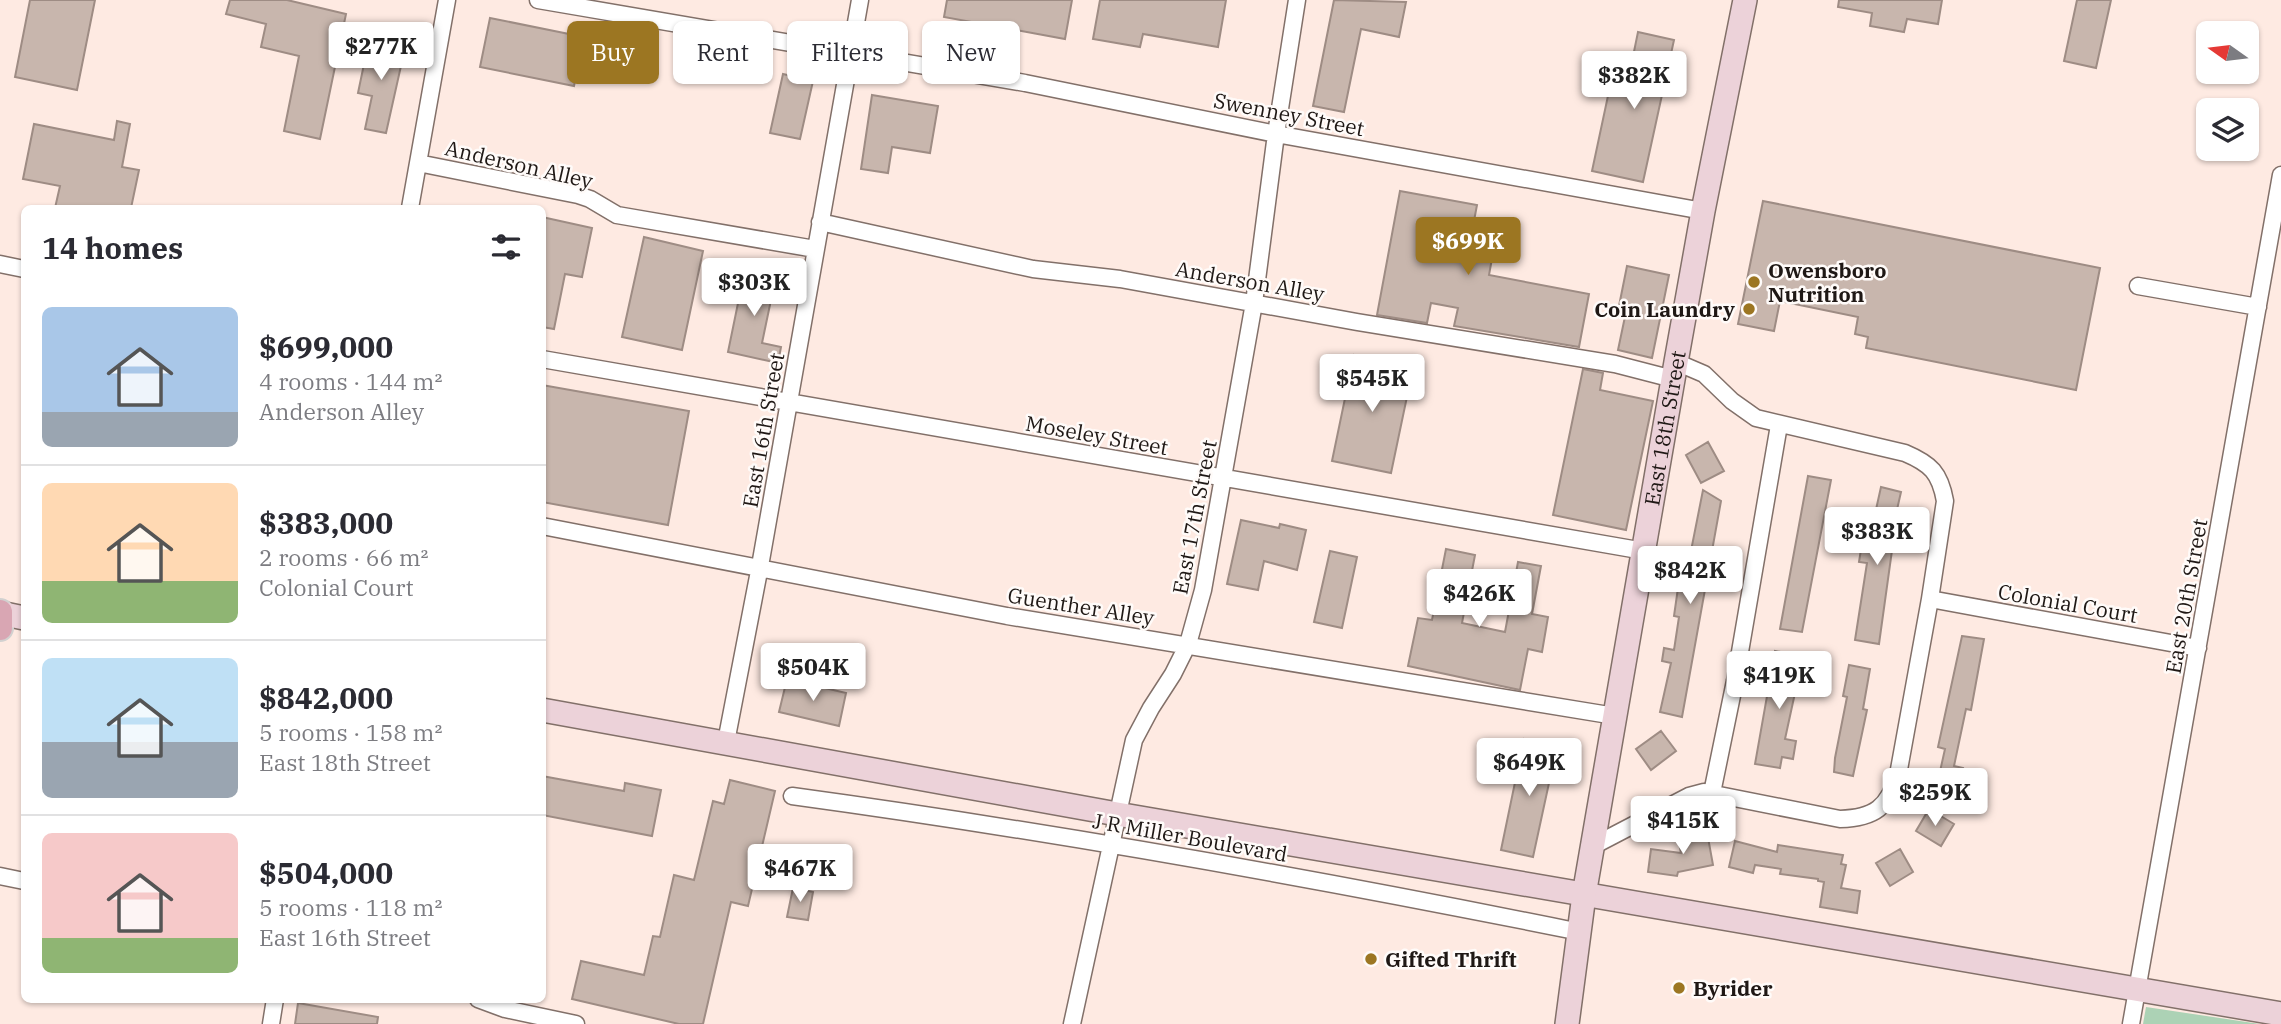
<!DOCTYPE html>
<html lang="en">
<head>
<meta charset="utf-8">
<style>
  :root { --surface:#fff; --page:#f7f7f7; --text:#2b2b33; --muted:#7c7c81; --line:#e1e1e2; --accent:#9c7622 }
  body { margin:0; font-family:"IBM Plex Serif",serif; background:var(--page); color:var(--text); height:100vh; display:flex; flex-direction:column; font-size:26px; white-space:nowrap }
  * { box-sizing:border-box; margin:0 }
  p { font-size:23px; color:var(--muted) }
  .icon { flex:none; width:38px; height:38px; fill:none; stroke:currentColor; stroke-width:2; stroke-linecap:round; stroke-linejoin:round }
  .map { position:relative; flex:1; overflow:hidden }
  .sheet { position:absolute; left:21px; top:205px; width:525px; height:798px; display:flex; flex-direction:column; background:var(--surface); border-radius:10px; box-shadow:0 2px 5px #0004 }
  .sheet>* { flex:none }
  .guide { position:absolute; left:567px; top:21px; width:665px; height:63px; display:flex; gap:14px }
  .needle { width:46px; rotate:284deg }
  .fabs { position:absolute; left:2196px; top:21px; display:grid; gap:14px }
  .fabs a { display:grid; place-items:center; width:63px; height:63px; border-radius:10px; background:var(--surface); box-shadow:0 2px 5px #0004; font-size:35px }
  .price { position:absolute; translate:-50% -60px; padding:0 16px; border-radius:7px; background:#fff; color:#222; font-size:23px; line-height:46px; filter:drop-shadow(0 2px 4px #0008) }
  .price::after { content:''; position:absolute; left:50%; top:42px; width:21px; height:16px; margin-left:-10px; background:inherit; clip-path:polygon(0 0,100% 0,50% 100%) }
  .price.on { background:var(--accent); color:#fff }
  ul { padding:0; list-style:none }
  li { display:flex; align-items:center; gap:21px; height:175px; padding:0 21px }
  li+li { border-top:2px solid var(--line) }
  li span { display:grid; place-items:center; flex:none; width:196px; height:140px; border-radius:10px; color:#555 }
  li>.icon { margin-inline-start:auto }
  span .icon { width:84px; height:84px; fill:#fffc; stroke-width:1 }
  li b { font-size:30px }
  h2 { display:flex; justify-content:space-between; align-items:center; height:84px; padding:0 21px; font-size:30px }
  .tag { padding:0 24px; border-radius:10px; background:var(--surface); box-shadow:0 2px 5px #0004; font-size:24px; line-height:63px }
  .tag.on { background:var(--accent); color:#fff }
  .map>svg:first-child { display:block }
  .green { fill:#acd2b5 }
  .building { fill:#c8b6ad; stroke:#9e8c84; stroke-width:2 }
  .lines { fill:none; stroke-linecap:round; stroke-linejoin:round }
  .street-casing { stroke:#827069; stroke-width:19 }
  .secondary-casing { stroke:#827069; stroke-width:26 }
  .primary-casing { stroke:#d2d1d0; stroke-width:28 }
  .street { stroke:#fff; stroke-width:16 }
  .secondary { stroke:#ecd2d9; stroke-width:23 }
  .primary { stroke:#d9a6b3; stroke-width:24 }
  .poi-dot { fill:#9c7622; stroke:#fffbf9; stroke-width:2.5 }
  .labels { text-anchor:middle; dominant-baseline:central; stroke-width:5; stroke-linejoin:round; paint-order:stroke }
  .street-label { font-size:21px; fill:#1f1815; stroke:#fffbf9 }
  .poi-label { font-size:21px; font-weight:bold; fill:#1f1815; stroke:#fffbf9; text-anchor:start }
</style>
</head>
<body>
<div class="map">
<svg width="2281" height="1024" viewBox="0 0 2281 1024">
  <rect width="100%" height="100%" fill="#feeae2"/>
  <!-- green -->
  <path class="green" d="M2146,1007l114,17h-117z"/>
  <!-- building -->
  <path class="building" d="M30,0h65l-18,90 -62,-13z
    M230,0h57l59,14 -26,125 -36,-8 15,-75 -38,-9 5,-23 -40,-10z
    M947,0h125l-7,39 -121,-22z
    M1100,0h126l-8,47 -75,-13 -3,13 -47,-8z
    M1334,0l72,2 -7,35 -38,-8 -17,83 -31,-6z
    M1839,0h103l-4,24 -31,-5 -3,13 -34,-6 2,-13 -34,-6z
    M2077,0h34l-15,68 -32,-7z
    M490,18l94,19 -10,49 -94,-19z
    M1638,32l36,8 -31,142 -51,-11 20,-94 16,4z
    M369,40l36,8 -19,85 -21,-4 7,-33 -14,-3z
    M783,74l30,7 -13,58 -30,-6z
    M872,95l66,11 -8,47 -38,-6 -4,26 -27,-4z
    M117,121l13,3 -8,43 17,3 -8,38h-76l5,-22 -37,-7 11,-55 80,16z
    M1400,191l77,14 -4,21 24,5 -8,44 100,19 -10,53 -125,-21 4,-18 -27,-5 -4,20 -50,-8z
    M1763,201l337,67 -24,122 -210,-42 2,-11 -13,-3 3,-17 -78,-16 -6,30 -36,-7z
    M542,217l50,11 -10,49 -17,-3 -11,55 -12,-2z
    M644,237l59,14 -21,99 -60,-13z
    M1627,266l42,9 -17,83 -34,-8 9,-43 -8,-1z
    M745,269l31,7 -14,67 19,4 -3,16 -50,-11z
    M1354,355l59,13 -22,105 -59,-12z
    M1583,369l20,4 -3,17 53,11 -27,129 -73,-15z
    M542,385l147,26 -21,114 -126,-23z
    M1708,442l16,29 -23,12 -15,-28z
    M1808,476l23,4 -29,152 -22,-3z
    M1881,487l20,5 -10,44h3l-15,108 -24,-4 12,-77 -8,-1 5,-31 7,1z
    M1703,490l18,11 -39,216 -22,-5 11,-49 -9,-2 2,-13 10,2 5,-33 -5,-1 8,-56 7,1z
    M1241,520l38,8 1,-4 26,6 -9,40 -33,-9 -6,29 -31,-6z
    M1446,549l29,6 -13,68 43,9 13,-70 23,4 -9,48 16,3 -6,35 -14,-3 -8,41 -112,-24 10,-48 14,2z
    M1330,551l27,6 -15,71 -28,-6z
    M1962,636l22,3 -13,71 -5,-1 -12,57 9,2 -2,11 6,1 -4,20 -28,-6 10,-45 -7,-2z
    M1775,651l28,5 -18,83 11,2 -3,18 -11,-2 -2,11 -25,-4z
    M1849,665l21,4 -7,40 4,1 -14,66 -19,-4 1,-14 12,-61 -4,-1z
    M787,679l59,14 -7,33 -60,-14z
    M1661,731l15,20 -25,19 -15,-21z
    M1524,739l33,7 -24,111 -32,-7z
    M542,776l82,15 1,-8 36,7 -9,46 -110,-21z
    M730,780l45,11 -27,115 -17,-4 -28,122h-24l-107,-25 9,-38 63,14 9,-39 7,1 14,-62 20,5 19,-79 11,3z
    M1929,809l25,15 -13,22 -25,-15z
    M1707,832l6,33 -35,7 -1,4 -29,-4 3,-23 30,4 -3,-16z
    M1735,841l42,11 1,-7 65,10 -2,9 5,1 -5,23 19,3 -3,22 -37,-6 4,-25 -6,-1v-2l-38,-5 1,-5 -26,-4 -2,8 -24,-6z
    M1900,849l13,23 -23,14 -14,-23z
    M793,888l20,4 -5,28 -21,-3z
    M298,1003l80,14 -1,7h-82z"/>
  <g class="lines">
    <defs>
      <path id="street" d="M538,0l487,83 251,51 427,77
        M418,163l160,32 12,4 27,16 198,34
        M410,208l37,-208
        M820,222l213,47 87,10 237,43 258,42 58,15
        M0,264l24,5
        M2138,286l120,21
        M542,359l1102,192
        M542,526l465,90 608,100
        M1930,599l268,49
        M726,742l34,-176 100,-566
        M1712,793l23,-112 44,-256
        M792,796c264,36 526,83 788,136
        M1593,846l96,-50 15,-4 136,27c35,-1 48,-12 58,-44l32,-176 15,-98c-5,-28 -14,-37 -40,-48l-149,-35 -24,-17 -28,-27 -28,-12
        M0,876l24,5
        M478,999l27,10 71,15
        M271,1024l4,-25
        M1072,1024l62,-284 17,-32 22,-34 15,-30 15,-54 51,-287 22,-169 21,-134
        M2131,1024l150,-849"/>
      <g id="secondary">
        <path d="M0,613l24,5"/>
        <path d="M542,710l575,104 1164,200"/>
        <path id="s1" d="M1567,1024l17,-129 92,-533 27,-151 42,-211"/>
      </g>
      <path id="primary" d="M0,612v16"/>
    </defs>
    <!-- street casing -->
    <use href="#street" class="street-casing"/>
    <!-- secondary casing -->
    <use href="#secondary" class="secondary-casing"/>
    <!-- primary casing -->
    <use href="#primary" class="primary-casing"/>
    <!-- street -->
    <use href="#street" class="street"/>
    <!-- secondary -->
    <use href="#secondary" class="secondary"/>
    <!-- primary -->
    <use href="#primary" class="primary"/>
  </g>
  <!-- markers -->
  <g class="poi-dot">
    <circle cx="1754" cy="282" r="7"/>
    <circle cx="1749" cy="309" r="7"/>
    <circle cx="1371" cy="959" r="7"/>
    <circle cx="1679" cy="988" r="7"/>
  </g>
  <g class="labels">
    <!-- street labels -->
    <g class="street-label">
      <text transform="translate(1289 114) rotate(11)">Swenney Street</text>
      <text transform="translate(519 164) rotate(13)">Anderson Alley</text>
      <text transform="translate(1250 281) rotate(10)">Anderson Alley</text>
      <text stroke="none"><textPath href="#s1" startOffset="604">East 18th Street</textPath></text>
      <text transform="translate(763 430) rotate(-80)">East 16th Street</text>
      <text transform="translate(1097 435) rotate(10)">Moseley Street</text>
      <text transform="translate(1194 517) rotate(-79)">East 17th Street</text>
      <text transform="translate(2186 596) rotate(-80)">East 20th Street</text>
      <text transform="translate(2068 603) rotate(10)">Colonial Court</text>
      <text transform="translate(1081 606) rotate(9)">Guenther Alley</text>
      <text transform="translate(1190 837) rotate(10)">J R Miller Boulevard</text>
    </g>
    <!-- poi labels -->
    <g class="poi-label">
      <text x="1768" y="270">Owensboro<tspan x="1768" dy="24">Nutrition</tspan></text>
      <text x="1735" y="309" text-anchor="end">Coin Laundry</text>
      <text x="1385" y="959">Gifted Thrift</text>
      <text x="1693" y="988">Byrider</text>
    </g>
  </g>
</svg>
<div class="fabs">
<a><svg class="needle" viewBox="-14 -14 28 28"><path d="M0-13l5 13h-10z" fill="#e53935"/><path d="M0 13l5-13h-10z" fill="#7c7c81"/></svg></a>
<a><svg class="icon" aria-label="layers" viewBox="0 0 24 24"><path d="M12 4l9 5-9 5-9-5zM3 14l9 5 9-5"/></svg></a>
</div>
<b class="price" style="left:381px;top:82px">$277K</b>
<b class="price" style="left:1634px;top:111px">$382K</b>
<b class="price on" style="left:1468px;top:277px">$699K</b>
<b class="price" style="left:754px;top:318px">$303K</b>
<b class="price" style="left:1372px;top:414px">$545K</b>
<b class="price" style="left:1877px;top:567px">$383K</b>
<b class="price" style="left:1690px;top:606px">$842K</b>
<b class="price" style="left:1479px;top:629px">$426K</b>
<b class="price" style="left:813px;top:703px">$504K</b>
<b class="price" style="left:1779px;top:711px">$419K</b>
<b class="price" style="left:1529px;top:798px">$649K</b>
<b class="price" style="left:1935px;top:828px">$259K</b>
<b class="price" style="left:1683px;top:856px">$415K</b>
<b class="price" style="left:800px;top:904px">$467K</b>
<div class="guide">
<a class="tag on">Buy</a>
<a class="tag">Rent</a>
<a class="tag">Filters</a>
<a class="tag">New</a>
</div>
<section class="sheet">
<h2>14 homes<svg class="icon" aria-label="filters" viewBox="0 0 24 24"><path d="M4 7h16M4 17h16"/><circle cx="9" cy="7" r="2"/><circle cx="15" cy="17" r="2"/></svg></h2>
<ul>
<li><span style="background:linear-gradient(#a9c7e8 75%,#9aa5b1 0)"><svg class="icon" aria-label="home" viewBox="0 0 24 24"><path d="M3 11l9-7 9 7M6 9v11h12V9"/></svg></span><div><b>$699,000</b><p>4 rooms · 144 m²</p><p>Anderson Alley</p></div></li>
<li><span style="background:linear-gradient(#ffd9b3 70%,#8fb573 0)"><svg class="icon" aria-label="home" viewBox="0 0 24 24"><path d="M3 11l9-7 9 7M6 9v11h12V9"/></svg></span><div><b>$383,000</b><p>2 rooms · 66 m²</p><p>Colonial Court</p></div></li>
<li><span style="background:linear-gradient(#bfe0f5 60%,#9aa5b1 0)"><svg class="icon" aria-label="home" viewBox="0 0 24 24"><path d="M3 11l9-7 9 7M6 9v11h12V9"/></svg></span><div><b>$842,000</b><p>5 rooms · 158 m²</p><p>East 18th Street</p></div></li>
<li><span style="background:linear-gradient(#f6c9c9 75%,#8fb573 0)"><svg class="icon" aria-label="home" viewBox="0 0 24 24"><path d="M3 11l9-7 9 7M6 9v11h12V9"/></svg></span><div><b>$504,000</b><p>5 rooms · 118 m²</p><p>East 16th Street</p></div></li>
</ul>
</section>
</div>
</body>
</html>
